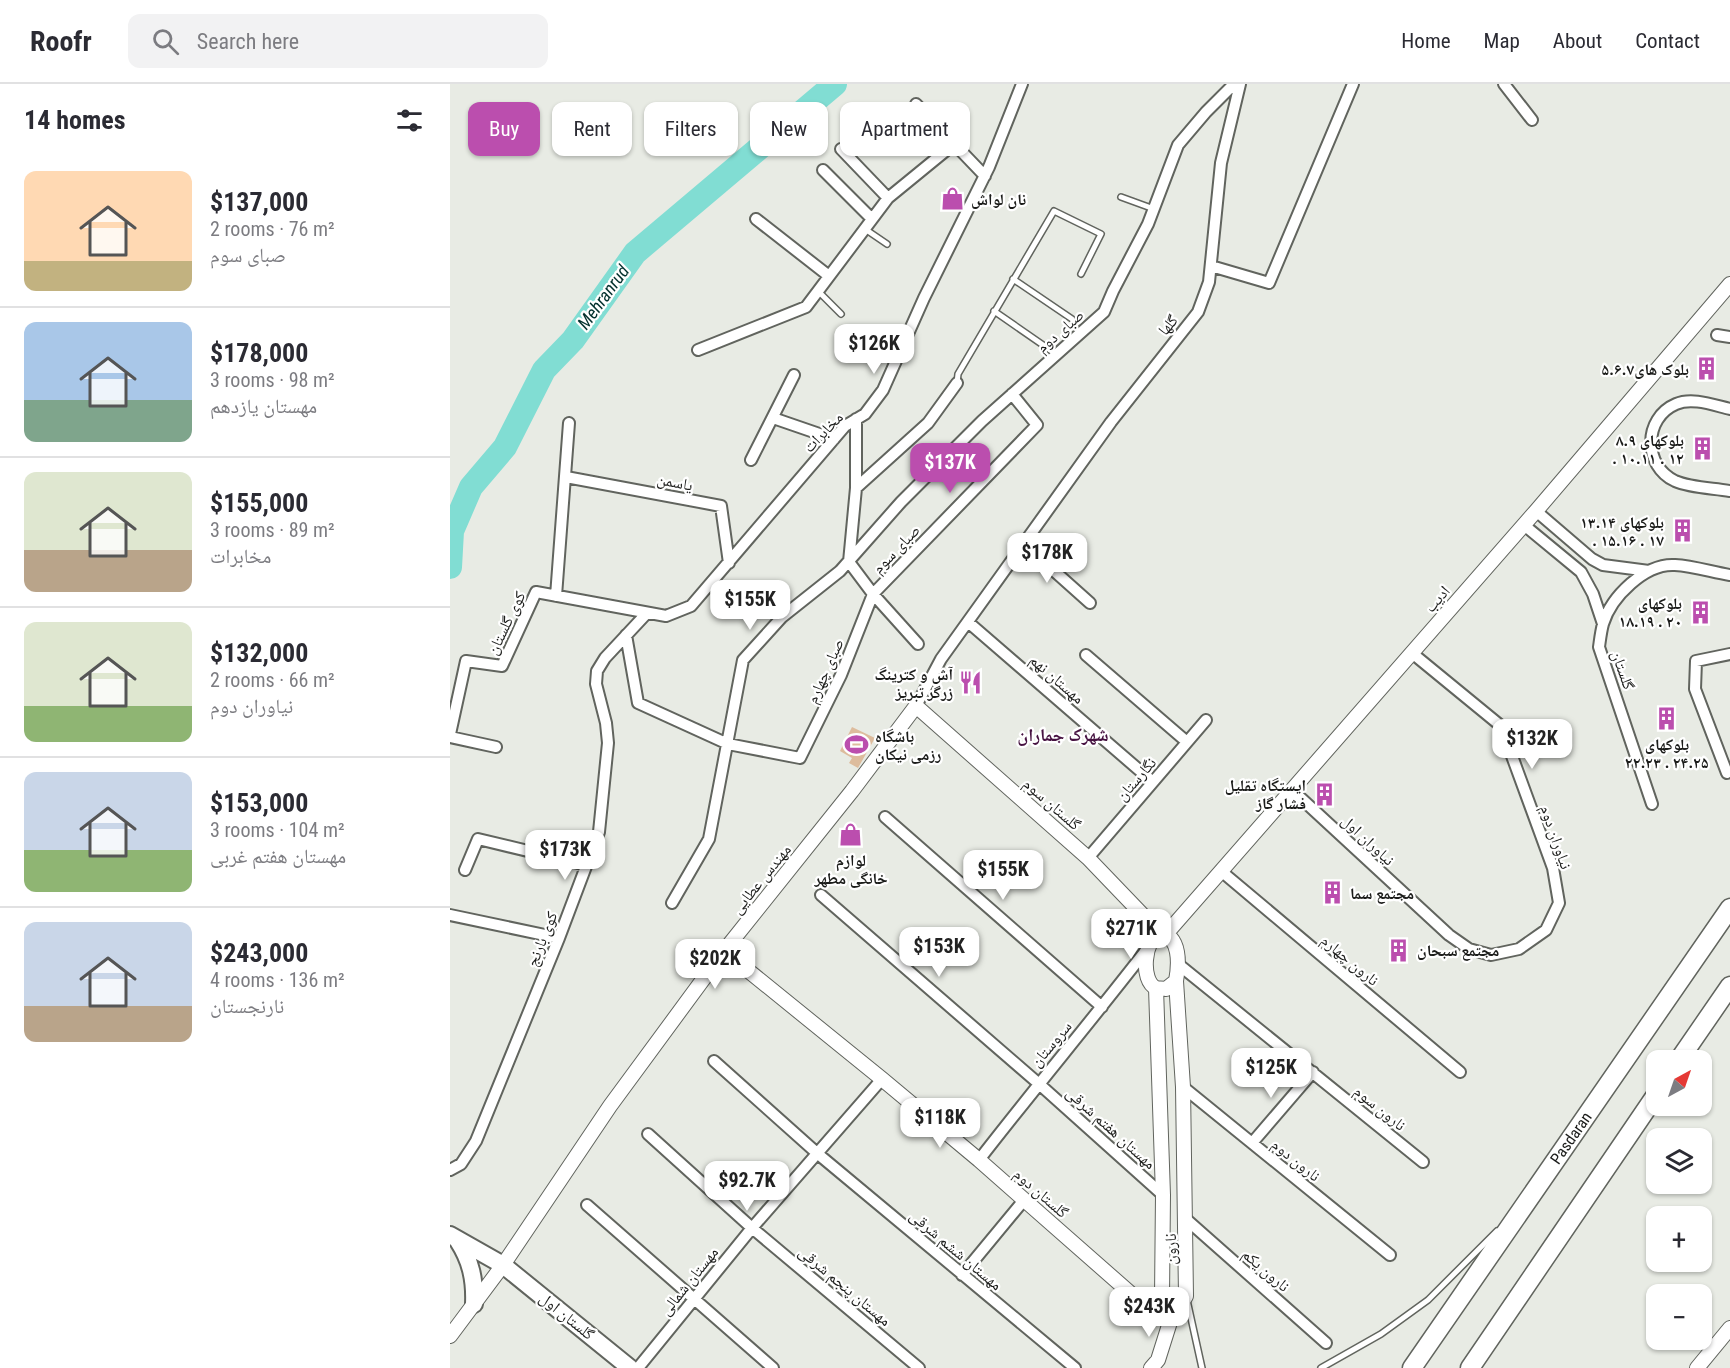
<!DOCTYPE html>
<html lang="en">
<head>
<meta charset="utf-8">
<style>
  :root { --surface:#fff; --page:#f2f2f3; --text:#2b2b33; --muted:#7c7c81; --line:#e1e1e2; --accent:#bb4eae }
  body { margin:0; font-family:"Roboto Condensed","Noto Naskh Arabic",sans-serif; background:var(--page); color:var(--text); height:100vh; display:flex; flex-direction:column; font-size:22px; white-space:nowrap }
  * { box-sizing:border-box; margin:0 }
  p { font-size:20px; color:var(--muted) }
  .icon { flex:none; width:33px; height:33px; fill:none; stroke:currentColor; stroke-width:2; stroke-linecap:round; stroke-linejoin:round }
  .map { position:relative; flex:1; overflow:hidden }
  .details { display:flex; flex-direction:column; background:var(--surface); width:450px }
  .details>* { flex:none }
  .hud { position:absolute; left:18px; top:18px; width:570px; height:54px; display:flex; gap:12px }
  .needle { width:39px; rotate:40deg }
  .fabs { position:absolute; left:1196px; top:966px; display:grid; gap:12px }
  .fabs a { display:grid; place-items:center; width:66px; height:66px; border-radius:12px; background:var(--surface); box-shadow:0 2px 4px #0004; font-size:30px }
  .price { position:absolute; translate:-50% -51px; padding:0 14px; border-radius:12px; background:#fff; color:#222; font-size:20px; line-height:39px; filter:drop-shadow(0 2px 3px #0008) }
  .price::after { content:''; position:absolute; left:50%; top:36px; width:18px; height:14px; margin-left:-9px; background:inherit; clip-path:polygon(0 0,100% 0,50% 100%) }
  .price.active { background:var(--accent); color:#fff }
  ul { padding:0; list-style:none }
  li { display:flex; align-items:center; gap:18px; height:150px; padding:0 24px }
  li+li { border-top:2px solid var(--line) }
  li span { display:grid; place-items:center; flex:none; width:168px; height:120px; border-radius:12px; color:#555 }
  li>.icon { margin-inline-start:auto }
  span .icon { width:72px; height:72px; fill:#fffc; stroke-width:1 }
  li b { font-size:26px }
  h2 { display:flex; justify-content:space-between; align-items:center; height:72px; padding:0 24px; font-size:26px }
  .pill { padding:0 21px; border-radius:12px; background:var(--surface); box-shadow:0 2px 4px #0004; font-size:21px; line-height:54px }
  .pill.active { background:var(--accent); color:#fff }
  header { display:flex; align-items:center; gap:36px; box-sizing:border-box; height:84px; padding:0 30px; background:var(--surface); border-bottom:2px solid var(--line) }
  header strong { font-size:28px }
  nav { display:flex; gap:33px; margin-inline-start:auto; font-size:21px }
  .search { width:420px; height:54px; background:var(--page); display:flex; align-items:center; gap:15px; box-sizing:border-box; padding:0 21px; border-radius:12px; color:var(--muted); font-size:22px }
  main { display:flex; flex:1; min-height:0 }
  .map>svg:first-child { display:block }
  .green { fill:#ddbc9d }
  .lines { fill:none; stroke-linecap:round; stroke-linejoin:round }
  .river { stroke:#81ddd3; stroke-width:24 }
  .service-casing { stroke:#61645e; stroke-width:8 }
  .minor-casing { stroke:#61645e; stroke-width:14 }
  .tertiary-casing { stroke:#61645e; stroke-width:16 }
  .primary-casing { stroke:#61645e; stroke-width:20 }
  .trunk-casing { stroke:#61645e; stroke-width:21 }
  .service { stroke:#fff; stroke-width:5 }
  .minor { stroke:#fff; stroke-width:10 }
  .tertiary { stroke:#fff; stroke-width:14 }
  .primary { stroke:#fff; stroke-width:16 }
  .trunk { stroke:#fff; stroke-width:18 }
  .labels { text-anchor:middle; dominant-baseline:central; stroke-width:4.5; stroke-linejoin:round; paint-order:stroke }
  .poi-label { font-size:16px; font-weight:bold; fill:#1c1d1b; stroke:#fff; text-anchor:end }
  .street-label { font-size:16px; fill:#1c1d1b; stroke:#fff }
  .water-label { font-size:18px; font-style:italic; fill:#02302d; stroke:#fff }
  .neighbourhood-label { font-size:18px; font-weight:bold; fill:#461241; stroke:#fff }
</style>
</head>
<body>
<header>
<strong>Roofr</strong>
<div class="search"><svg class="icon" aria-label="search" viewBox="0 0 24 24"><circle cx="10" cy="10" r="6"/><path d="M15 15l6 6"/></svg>Search here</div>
<nav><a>Home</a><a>Map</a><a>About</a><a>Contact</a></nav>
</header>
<main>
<section class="details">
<h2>14 homes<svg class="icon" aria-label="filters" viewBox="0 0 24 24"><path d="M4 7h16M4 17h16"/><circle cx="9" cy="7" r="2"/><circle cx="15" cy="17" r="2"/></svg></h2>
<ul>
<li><span style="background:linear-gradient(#ffd9b3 75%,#c2b280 0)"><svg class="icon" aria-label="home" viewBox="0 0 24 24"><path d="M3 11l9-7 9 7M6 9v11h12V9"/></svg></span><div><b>$137,000</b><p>2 rooms · 76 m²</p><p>صبای سوم</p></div></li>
<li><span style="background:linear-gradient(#a9c7e8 65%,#7fa58c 0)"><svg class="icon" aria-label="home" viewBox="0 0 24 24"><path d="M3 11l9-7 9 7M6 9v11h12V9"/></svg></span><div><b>$178,000</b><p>3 rooms · 98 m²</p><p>مهستان یازدهم</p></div></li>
<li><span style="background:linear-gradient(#dfe7d0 65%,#b9a48a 0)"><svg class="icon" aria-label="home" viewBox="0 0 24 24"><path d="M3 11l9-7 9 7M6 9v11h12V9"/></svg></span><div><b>$155,000</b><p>3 rooms · 89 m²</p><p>مخابرات</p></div></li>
<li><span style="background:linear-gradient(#dfe7d0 70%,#8fb573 0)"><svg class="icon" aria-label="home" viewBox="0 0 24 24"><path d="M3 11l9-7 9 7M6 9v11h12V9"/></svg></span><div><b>$132,000</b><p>2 rooms · 66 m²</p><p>نیاوران دوم</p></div></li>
<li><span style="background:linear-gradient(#c9d6e8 65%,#8fb573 0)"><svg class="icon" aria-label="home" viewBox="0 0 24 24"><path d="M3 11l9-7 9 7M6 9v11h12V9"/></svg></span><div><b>$153,000</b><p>3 rooms · 104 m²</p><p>مهستان هفتم غربی</p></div></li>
<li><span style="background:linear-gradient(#c9d6e8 70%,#b9a48a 0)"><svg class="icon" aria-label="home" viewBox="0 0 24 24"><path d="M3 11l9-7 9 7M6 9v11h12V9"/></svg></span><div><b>$243,000</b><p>4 rooms · 136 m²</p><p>نارنجستان</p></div></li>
</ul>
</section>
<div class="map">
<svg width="1280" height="1284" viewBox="0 0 1280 1284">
  <rect width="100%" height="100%" fill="#e8ebe4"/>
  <!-- green -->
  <path class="green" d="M402,643l23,11 -17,30 -9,-5 3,-5 -12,-7z"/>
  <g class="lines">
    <!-- river -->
    <path class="river" d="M0,483l2,-36 19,-44 34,-40 39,-77 29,-30 62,-87 200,-169"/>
    <defs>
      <path id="service" d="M671,113l33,12
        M415,145l22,15
        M563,195l59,40
        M368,207l23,23
        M544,227l62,43
        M507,299l1,-9 96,-163 47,23 -20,40
        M737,1216l15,68
        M871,1284l60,-34 47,-34 69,-69"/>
      <path id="minor" d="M1054,0l28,36
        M466,20l69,72
        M391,65l47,49
        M373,86l49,49
        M306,135l73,57
        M761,182l58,17 84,-199
        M1267,251l13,2
        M248,266l108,-43 82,-109 66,-54
        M1280,325c-17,-4 -38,-12 -54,-5 -33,14 -33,62 -1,77 16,7 38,7 55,10
        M323,334l61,21
        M301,376l43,-85
        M116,393l155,29 8,57
        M406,404l72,-65 29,-40
        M1086,427l56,48 11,6 46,6
        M1074,441l57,47 12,22 10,30
        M574,460l66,59
        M399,478l7,-74v-69
        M399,478l24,32 45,50
        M106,512l13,-173
        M518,538l185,160
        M176,551l12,68 90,41 72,14 41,-83 32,-81 164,-169 -25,-31
        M636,571l101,87
        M466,622l25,-47 170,-237 87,-110 11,-30 12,-119 19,-79
        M0,650l16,-73 36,5 34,-74 130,24 25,-10 154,-180 20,-12 18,-24 41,-92 65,-131 33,-83
        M0,653l46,10
        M1277,689l-32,-84 1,-28 34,-7
        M842,706l157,145 20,14 22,6 28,-6 27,-19 13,-27 -6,-35 -52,-142 -89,-73
        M1202,720l-53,-157c1,-7 2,-16 4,-23 8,-27 42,-61 72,-59 18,1 37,7 55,10
        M435,733l217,190
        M638,774l118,-138
        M15,786l13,-31 108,26
        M771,787l239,201
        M371,811l217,188 125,112
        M222,819l37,-64 34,-179 39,-43 58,-46 61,-69 81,-81 122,-109 9,-21 35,-67 30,-79 28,-33 28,-28
        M0,831l109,23
        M728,880l245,198
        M264,977l104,93 257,214
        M733,1003l207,168
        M198,1050l104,94 167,140
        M802,1059l61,-71
        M529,1076c55,-71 113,-140 168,-211
        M0,1086l11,-6 15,-23 83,-203 40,-106 9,-89 -2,-20 -10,-39 1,-13 8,-13 42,-45
        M137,1121l186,163
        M737,1136l139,123
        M512,1191l62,-75
        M188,1284l114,-140 130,-149"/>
      <path id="tertiary" d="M710,849c21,3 19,32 16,48l-10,8c-4,-1 -7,0 -10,-1 -16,-7 -12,-50 4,-55z
        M716,850l370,-423 194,-227
        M274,867l158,128 97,81 175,154 16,8 -12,38 -7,8
        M706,904l7,207 -1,102 8,25 16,-26 -3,-209 -7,-106
        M0,1252l53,-71 107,-159 114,-155 128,-160 64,-85 172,152 72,75
        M1247,1284l33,-40"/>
      <path id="primary" d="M0,1151l53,30 127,103
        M8,1157c13,20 17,39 16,63"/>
      <path id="trunk" d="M1229,976l51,-74
        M962,1284l318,-460
        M1020,1284l186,-273"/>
    </defs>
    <!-- service casing -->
    <use href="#service" class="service-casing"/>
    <!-- minor casing -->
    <use href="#minor" class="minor-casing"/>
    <!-- tertiary casing -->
    <use href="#tertiary" class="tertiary-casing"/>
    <!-- primary casing -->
    <use href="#primary" class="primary-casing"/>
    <!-- trunk casing -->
    <use href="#trunk" class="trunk-casing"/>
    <!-- service -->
    <use href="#service" class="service"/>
    <!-- minor -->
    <use href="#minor" class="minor"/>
    <!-- tertiary -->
    <use href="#tertiary" class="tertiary"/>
    <!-- primary -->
    <use href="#primary" class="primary"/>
    <!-- trunk -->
    <use href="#trunk" class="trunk"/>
  </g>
  <!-- icons -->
  <defs>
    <symbol id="shop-bare" viewBox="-9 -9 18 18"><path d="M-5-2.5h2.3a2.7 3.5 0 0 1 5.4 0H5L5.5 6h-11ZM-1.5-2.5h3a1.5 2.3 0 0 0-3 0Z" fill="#bb4eae" stroke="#fff" stroke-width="2.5" paint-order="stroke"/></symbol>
    <symbol id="building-bare" viewBox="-9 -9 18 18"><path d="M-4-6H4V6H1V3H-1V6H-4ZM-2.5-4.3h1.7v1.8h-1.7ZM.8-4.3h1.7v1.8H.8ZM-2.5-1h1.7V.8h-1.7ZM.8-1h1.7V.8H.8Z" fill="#bb4eae" stroke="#fff" stroke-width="2.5" paint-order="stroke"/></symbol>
    <symbol id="restaurant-bare" viewBox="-9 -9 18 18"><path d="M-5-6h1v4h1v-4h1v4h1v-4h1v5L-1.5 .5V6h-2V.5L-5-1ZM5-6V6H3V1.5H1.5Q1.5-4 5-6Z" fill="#bb4eae" stroke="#fff" stroke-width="2.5" paint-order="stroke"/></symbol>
    <symbol id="stadium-bare" viewBox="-9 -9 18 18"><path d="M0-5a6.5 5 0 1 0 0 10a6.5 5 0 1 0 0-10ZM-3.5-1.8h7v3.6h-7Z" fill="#bb4eae" stroke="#fff" stroke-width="2.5" paint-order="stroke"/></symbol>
  </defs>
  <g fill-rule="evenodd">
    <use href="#shop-bare" x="486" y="98" width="33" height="33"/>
    <use href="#building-bare" x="1240" y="268" width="33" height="33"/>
    <use href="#building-bare" x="1236" y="348" width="33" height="33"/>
    <use href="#building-bare" x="1216" y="430" width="33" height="33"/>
    <use href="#building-bare" x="1234" y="512" width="33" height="33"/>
    <use href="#restaurant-bare" x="504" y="582" width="33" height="33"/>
    <use href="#building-bare" x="1200" y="618" width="33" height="33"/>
    <use href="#stadium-bare" x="390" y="644" width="33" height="33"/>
    <use href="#building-bare" x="858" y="694" width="33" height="33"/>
    <use href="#shop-bare" x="384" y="734" width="33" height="33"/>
    <use href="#building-bare" x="866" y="792" width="33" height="33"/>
    <use href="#building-bare" x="932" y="850" width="33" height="33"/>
  </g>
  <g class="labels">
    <!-- poi labels -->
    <g class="poi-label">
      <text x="521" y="115" text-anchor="start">نان لواش</text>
      <text x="1239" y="285">بلوک های۵.۶.۷</text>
      <text x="1234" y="356">بلوکهای ۸.۹<tspan x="1234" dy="18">. ۱۰.۱۱ . ۱۲</tspan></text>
      <text x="1214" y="438">بلوکهای ۱۳.۱۴<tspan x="1214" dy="18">. ۱۵.۱۶ . ۱۷</tspan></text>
      <text x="1232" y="519">بلوکهای<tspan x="1232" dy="18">۱۸.۱۹ . ۲۰</tspan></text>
      <text x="503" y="590">آش و کترینگ<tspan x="503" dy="18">زرگر تبریز</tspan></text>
      <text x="425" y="652" text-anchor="start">باشگاه<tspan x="425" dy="18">رزمی نیکان</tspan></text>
      <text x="1217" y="660" text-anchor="middle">بلوکهای<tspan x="1217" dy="18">۲۲.۲۳ . ۲۴.۲۵</tspan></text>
      <text x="856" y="701">ایستگاه تقلیل<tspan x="856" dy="18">فشار گاز</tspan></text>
      <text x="401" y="776" text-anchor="middle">لوازم<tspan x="401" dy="18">خانگی مطهر</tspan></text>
      <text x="900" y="809" text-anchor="start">مجتمع سما</text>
      <text x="967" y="866" text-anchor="start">مجتمع سبحان</text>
    </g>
    <!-- street labels -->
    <g class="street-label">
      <text transform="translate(718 241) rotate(-50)">گلها</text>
      <text transform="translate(610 247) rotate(-41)">صبای دوم</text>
      <text transform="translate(373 348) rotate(-46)">مخابرات</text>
      <text transform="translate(225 398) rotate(11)">یاسمن</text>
      <text transform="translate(446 465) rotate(-46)">صبای سوم</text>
      <text transform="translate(987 515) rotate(-49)">ادیب</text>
      <text transform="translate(56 539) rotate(-64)">کوی گلستان</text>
      <text transform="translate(1173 586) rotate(71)">گلستان</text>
      <text transform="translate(375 587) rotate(-66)">صبای چهارم</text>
      <text transform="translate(607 595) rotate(41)">مهستان نهم</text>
      <text transform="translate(686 695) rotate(-49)">نگارستان</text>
      <text transform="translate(602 720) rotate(41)">گلستان سوم</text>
      <text transform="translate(1106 753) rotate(71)">نیاوران دوم</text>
      <text transform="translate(918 756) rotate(43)">نیاوران اول</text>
      <text transform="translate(311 795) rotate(-51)">مهندس عطایی</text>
      <text transform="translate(92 855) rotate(-68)">کوی بارنج</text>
      <text transform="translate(900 876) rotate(40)">نارون چهارم</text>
      <text transform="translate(601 960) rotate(-50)">سروستان</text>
      <text transform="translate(930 1024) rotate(39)">نارون سوم</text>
      <text transform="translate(661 1044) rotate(42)">مهستان هفتم شرقی</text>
      <text transform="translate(1121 1054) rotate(-55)">Pasdaran</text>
      <text transform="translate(846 1076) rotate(39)">نارون دوم</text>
      <text transform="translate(591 1109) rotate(41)">گلستان دوم</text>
      <text transform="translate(720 1165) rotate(-90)">نارون</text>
      <text transform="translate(506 1166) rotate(40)">مهستان ششم شرقی</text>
      <text transform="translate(816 1186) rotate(41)">نارون یکم</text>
      <text transform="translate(239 1197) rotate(-51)">مهستان شمالی</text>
      <text transform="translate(395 1202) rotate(40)">مهستان پنجم شرقی</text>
      <text transform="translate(117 1232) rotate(39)">گلستان اول</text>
    </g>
    <!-- water labels -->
    <g class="water-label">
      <text transform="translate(153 213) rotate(-54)">Mehranrud</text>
    </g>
    <!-- neighbourhood labels -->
    <g class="neighbourhood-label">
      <text x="613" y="650">شهرک جماران</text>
    </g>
  </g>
</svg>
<div class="fabs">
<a><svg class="needle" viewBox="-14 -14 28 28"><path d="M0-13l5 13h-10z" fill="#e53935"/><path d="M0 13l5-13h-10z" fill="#7c7c81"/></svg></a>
<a><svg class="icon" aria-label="layers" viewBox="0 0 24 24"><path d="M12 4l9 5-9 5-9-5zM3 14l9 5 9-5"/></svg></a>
<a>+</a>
<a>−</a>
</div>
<b class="price" style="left:424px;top:291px">$126K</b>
<b class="price active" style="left:500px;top:410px">$137K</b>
<b class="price" style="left:597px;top:500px">$178K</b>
<b class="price" style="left:300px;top:547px">$155K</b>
<b class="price" style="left:1082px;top:686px">$132K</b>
<b class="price" style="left:115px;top:797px">$173K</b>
<b class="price" style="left:553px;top:817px">$155K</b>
<b class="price" style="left:681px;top:876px">$271K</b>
<b class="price" style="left:489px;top:894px">$153K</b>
<b class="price" style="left:265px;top:906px">$202K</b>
<b class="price" style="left:821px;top:1015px">$125K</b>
<b class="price" style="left:490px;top:1065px">$118K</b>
<b class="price" style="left:297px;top:1128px">$92.7K</b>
<b class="price" style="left:699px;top:1254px">$243K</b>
<div class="hud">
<a class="pill active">Buy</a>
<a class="pill">Rent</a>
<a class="pill">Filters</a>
<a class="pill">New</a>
<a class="pill">Apartment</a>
</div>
</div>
</main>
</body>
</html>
